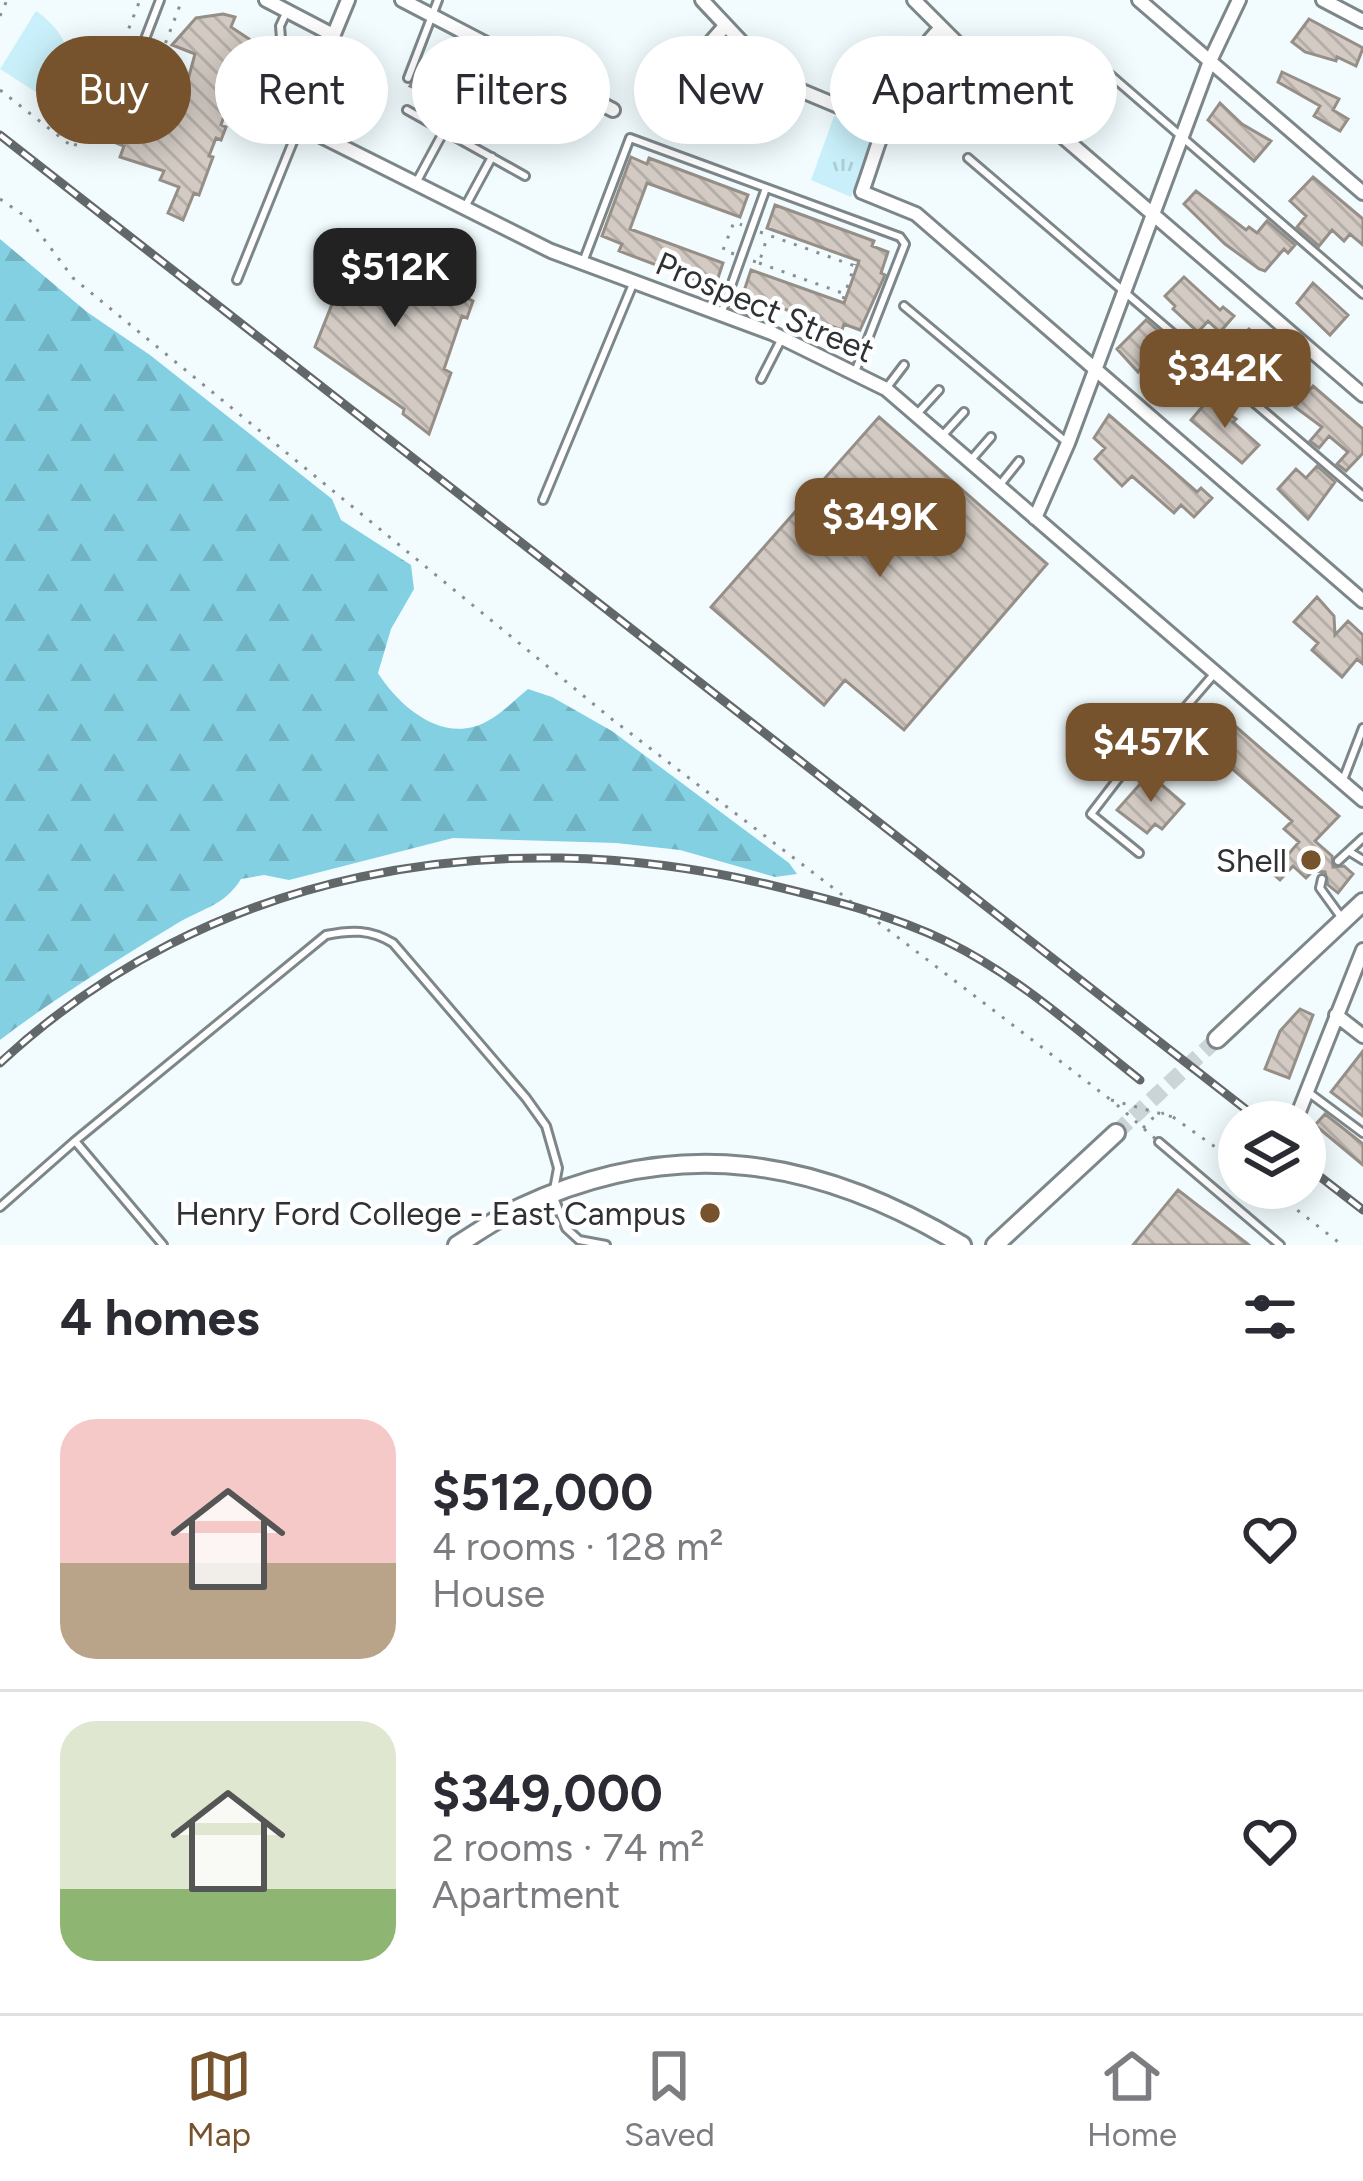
<!DOCTYPE html>
<html lang="en">
<head>
<meta charset="utf-8">
<style>
  :root { --surface:#fff; --page:#f7f7f7; --text:#2b2b33; --muted:#7c7c81; --line:#e1e1e2; --accent:#76532c }
  body { margin:0; font-family:Figtree,sans-serif; background:var(--page); color:var(--text); height:100vh; display:flex; flex-direction:column; font-size:45px; white-space:nowrap }
  * { box-sizing:border-box; margin:0 }
  p { font-size:39px; color:var(--muted) }
  .icon { flex:none; width:66px; height:66px; fill:none; stroke:currentColor; stroke-width:2; stroke-linecap:round; stroke-linejoin:round }
  .map { position:relative; height:1245px; overflow:hidden }
  .details { display:flex; flex-direction:column; background:var(--surface); flex:1 }
  .details>* { flex:none }
  .hud { position:absolute; left:36px; top:36px; width:1293px; height:108px; display:flex; gap:24px }
  .buttons { position:absolute; left:1218px; top:1101px; display:grid; gap:24px }
  .buttons a { display:grid; place-items:center; width:108px; height:108px; border-radius:50%; background:var(--surface); box-shadow:0 6px 30px #0003; font-size:60px }
  .price { position:absolute; translate:-50% -102px; padding:0 27px; border-radius:24px; background:var(--accent); color:#fff; font-size:39px; line-height:78px; filter:drop-shadow(0 3px 6px #0008) }
  .price::after { content:''; position:absolute; left:50%; top:72px; width:36px; height:27px; margin-left:-18px; background:inherit; clip-path:polygon(0 0,100% 0,50% 100%) }
  .price.active { background:#222; color:#fff }
  ul { padding:0; list-style:none }
  li { display:flex; align-items:center; gap:36px; height:300px; padding:0 60px }
  li+li { border-top:3px solid var(--line) }
  li span { display:grid; place-items:center; flex:none; width:336px; height:240px; border-radius:36px; color:#555 }
  li>.icon { margin-inline-start:auto }
  span .icon { width:144px; height:144px; fill:#fffc; stroke-width:1 }
  li b { font-size:51px }
  h2 { display:flex; justify-content:space-between; align-items:center; height:144px; padding:0 60px; font-size:51px }
  .pill { padding:0 42px; border-radius:54px; background:var(--surface); box-shadow:0 6px 30px #0003; font-size:42px; line-height:108px }
  .pill.active { background:var(--accent); color:#fff }
  .menu { display:flex; justify-content:space-around; align-items:center; height:168px; border-top:3px solid var(--line); background:var(--surface); font-size:33px; color:var(--muted) }
  .menu a { display:grid; justify-items:center; gap:6px }
  .menu .active { color:var(--accent) }
  .map>svg:first-child { display:block }
  .grass { fill:url(#grass-tufts) }
  .forest { fill:url(#forest-firs) }
  .pitch { fill:#c9f0fa }
  .building { fill:url(#building-back-hatch); stroke:#968f88; stroke-width:3 }
  .lines { fill:none; stroke-linecap:round; stroke-linejoin:round }
  .secondary-tunnel { stroke:#cbd4d6; stroke-width:16; stroke-dasharray:16 8; stroke-linecap:butt }
  .service-casing { stroke:#7d878a; stroke-width:12 }
  .minor-casing { stroke:#7d878a; stroke-width:18 }
  .secondary-casing { stroke:#7d878a; stroke-width:22 }
  .path { stroke:#898f91; stroke-width:3; stroke-dasharray:3 9; stroke-linecap:butt }
  .service { stroke:#fff; stroke-width:6 }
  .minor { stroke:#fff; stroke-width:12 }
  .secondary { stroke:#fff; stroke-width:16 }
  .rail-casing { stroke:#62686a; stroke-width:9 }
  .rail { stroke:#fff; stroke-width:4.5; stroke-dasharray:14; stroke-linecap:butt }
  .path-bridge { stroke:#898f91; stroke-width:3; stroke-dasharray:3 9; stroke-linecap:butt }
  .poi-dot { fill:#76532c; stroke:#fff; stroke-width:4.5 }
  .labels { text-anchor:middle; dominant-baseline:central; stroke-width:9; stroke-linejoin:round; paint-order:stroke }
  .street-label { font-size:33px; fill:#2e3234; stroke:#fff }
  .poi-label { font-size:33px; fill:#2e3234; stroke:#fff; text-anchor:end }
</style>
</head>
<body>
<div class="map">
<svg width="1363" height="1245" viewBox="0 0 1363 1245">
  <defs>
    <pattern id="grass-tufts" width="24" height="20" patternUnits="userSpaceOnUse" patternTransform="scale(3)"><rect width="24" height="20" fill="#c9f0fa"/><path d="M3 7l-1-3M5 7V3M7 7l1-3M15 17l-1-3M17 17v-4M19 17l1-3" fill="none" stroke="#adced7"/></pattern>
    <pattern id="forest-firs" width="22" height="20" patternUnits="userSpaceOnUse" patternTransform="scale(3)"><rect width="22" height="20" fill="#84d0e3"/><path d="M5 1l3.5 6h-7zM16 11l3.5 6h-7z" fill="#72b3c3"/></pattern>
    <pattern id="building-back-hatch" width="6" height="6" patternUnits="userSpaceOnUse" patternTransform="scale(3)"><rect width="6" height="6" fill="#d2cac3"/><path d="M-1 5l2 2M0 0l6 6M5-1l2 2" fill="none" stroke="#b5aea8"/></pattern>
  </defs>
  <rect width="100%" height="100%" fill="#f2fcfe"/>
  <!-- grass -->
  <path class="grass" d="M834,116l33,12 6,9 -22,60 -40,-17z"/>
  <!-- forest -->
  <path class="forest" d="M0,239l87,73 63,43 182,144 9,21 70,45 3,24 -23,40 -13,44c19,30 56,64 95,54 22,-6 38,-24 55,-38l24,8 60,34 177,132 8,11 -22,3 -95,-27 -64,-7 -163,-5 -164,42 -25,-5 -23,4c-17,28 -42,30 -68,47 -59,36 -118,72 -173,114z"/>
  <!-- pitch -->
  <path class="pitch" d="M36,11c35,24 43,57 20,94l-56,-36z"/>
  <!-- building -->
  <path class="building" d="M223,14l12,3 -4,10 21,14 4,13 -2,15 -11,-4 -9,24 5,2 -5,13 -5,-2 -8,23 5,2 -5,13 -5,-2 -7,18 4,1 -14,38 -5,-2 -11,27 -15,-7 11,-26 -19,-7 4,-9 -44,-14 4,-11 -18,-7 2,-7 -6,-2 13,-32 20,5 2,-5 13,5 -2,5 23,9 4,-10 5,2 15,-55 -23,-9 24,-27z
    M1309,19l54,29 -7,18 -19,-9 -1,4 -31,-9 -13,-10z
    M1282,72l57,27 -6,11 15,9 -8,12 -26,-15 6,-10 -42,-24z
    M417,76l59,31 -5,11 -27,-14 -7,14 -19,-10 8,-15 -16,-7z
    M1220,103l22,21 29,17 -17,20 -46,-41z
    M631,157l16,7 2,-6 99,37 -8,22 -93,-34 -17,46 93,34 -8,24 -96,-36 3,-7 -20,-8z
    M1313,177l50,42v26l-13,-11 -6,7 -12,-11 -13,16 -22,-19 9,-11 -16,-15z
    M1196,191l50,39 3,-3 8,6 10,-12 28,24 -7,8 -4,-4 -19,22 -6,-2 -34,-25 -41,-40z
    M775,205l99,36 -2,5 16,6 -7,21 4,2 -25,55 -16,-6 -2,6 -99,-36 8,-24 93,33 15,-42 -92,-33z
    M357,241l58,22 39,20 -3,7 22,11 -6,17 -5,-2 -18,53 7,4 -22,61 -26,-20 1,-5 -89,-62z
    M1184,277l36,33 3,-3 11,9 -14,16 -12,-11 -10,11 -25,-23 2,-3 -10,-10z
    M1313,283l35,32 -18,20 -33,-32z
    M1146,320l17,15 -25,37 -21,-23z
    M1249,329l49,44 -17,20 -14,-12 -11,13 -20,-16 10,-11 -5,-6 6,-8 -12,-10z
    M1313,386l50,43v24l-17,18 -9,-7 11,-12 -19,-16 -10,12 -9,-7 12,-14 -27,-20z
    M1208,400l28,19 -3,3 26,23 -17,18 -51,-43z
    M1109,415l88,77 4,-4 11,10 -18,19 -13,-12 -7,8 -42,-37 -10,10 -27,-27 10,-11 -11,-10z
    M879,417l168,147 -143,166 -59,-50 -21,25 -113,-98z
    M1317,466l18,16 -27,37 -30,-30 18,-20 10,9z
    M1317,597l17,19 1,19 13,-14 15,14v29l-6,-5 -15,18 -30,-27 6,-7 -24,-21z
    M1212,706l127,110 -24,25 17,15 1,11 11,-1 9,8 -15,19 -10,-8 -3,-13 -12,-1 -7,7 -13,-12 -13,14 -8,-7 27,-31 -15,-13 8,-8 -103,-90z
    M1149,774l35,30 -22,25 -7,-5 -8,9 -30,-23z
    M1300,1009l13,6 -24,63 -24,-9 15,-38z
    M1363,1051v65l-32,-24z
    M1325,1114l38,30v21l-48,-40z
    M1178,1190l71,55h-116z"/>
  <g class="lines">
    <!-- secondary-tunnel -->
    <path class="secondary-tunnel" d="M1116,1133l101,-94"/>
    <defs>
      <path id="service" d="M282,51l-2,-25 7,-15
        M1085,53l278,241
        M408,78l30,-78
        M125,91l35,-91
        M407,110l118,66
        M968,158l395,338
        M417,181l27,-50
        M466,205l26,-48
        M583,262l47,-124 270,99 5,7 -50,128
        M237,280l66,-163 -31,-11
        M904,306l161,135
        M721,314l45,-126
        M761,379l20,-39
        M888,386l16,-21
        M917,414l22,-24
        M942,436l22,-24
        M970,461l21,-24
        M999,486l20,-25
        M543,500l90,-216
        M1343,780l20,-52
        M1350,852l13,8
        M1139,853l-48,-39 50,-65 36,-32 38,-44
        M1338,861l25,-23
        M1322,879l-2,9 21,29
        M1308,1092l55,41
        M75,1141l251,-206c25,-5 44,-6 67,8l133,155 20,28 12,42 -5,27 13,33 13,12 27,5
        M1159,1142l121,103
        M0,1207l75,-66 88,104"/>
      <path id="minor" d="M266,0l67,35
        M348,0l-45,109 6,21 242,121 221,82 114,56 477,411
        M402,0l211,110
        M702,0l76,81 108,45
        M914,0l62,62 387,333
        M1139,0l224,193
        M1323,0l40,21
        M725,26l-22,25 2,19 18,8 28,-25
        M941,28c-44,42 -59,108 -79,164l54,22 447,387
        M1035,518l33,-75 142,-382 29,-61
        M1336,1015l27,21
        M1298,1114l65,-164"/>
      <path id="secondary" d="M1217,1039l146,-137
        M457,1245c21,-13 42,-28 64,-38 157,-73 297,-49 441,38
        M995,1245l121,-112"/>
    </defs>
    <!-- service casing -->
    <use href="#service" class="service-casing"/>
    <!-- minor casing -->
    <use href="#minor" class="minor-casing"/>
    <!-- secondary casing -->
    <use href="#secondary" class="secondary-casing"/>
    <!-- path -->
    <path class="path" d="M0,16l7,-16
      M0,90l74,58 29,-64h4l33,-84
      M133,94l11,5 38,-99
      M146,100l26,13
      M0,199l29,20 44,59 540,442 498,380
      M760,232l95,34
      M734,254l-11,-4 11,-28 8,3
      M753,261l6,2 8,-25
      M759,263l86,31
      M843,299l12,-35
      M1173,1117l66,47
      M1143,1128l13,-13 8,-2
      M1269,1188l73,57"/>
    <!-- service -->
    <use href="#service" class="service"/>
    <!-- minor -->
    <use href="#minor" class="minor"/>
    <!-- secondary -->
    <use href="#secondary" class="secondary"/>
    <defs>
      <path id="rail" d="M0,135l1262,987
        M0,1063c209,-194 495,-242 766,-179 62,15 124,30 182,58 71,35 130,89 192,138
        M1305,1165l58,45"/>
    </defs>
    <!-- rail casing -->
    <use href="#rail" class="rail-casing"/>
    <!-- rail -->
    <use href="#rail" class="rail"/>
    <!-- path-bridge -->
    <path class="path-bridge" d="M1111,1100l62,17
      M1117,1105l42,37"/>
  </g>
  <!-- markers -->
  <g class="poi-dot">
    <circle cx="1311" cy="860" r="12"/>
    <circle cx="710" cy="1213" r="12"/>
  </g>
  <g class="labels">
    <!-- street labels -->
    <g class="street-label">
      <text transform="translate(765 307) rotate(23)">Prospect Street</text>
    </g>
    <!-- poi labels -->
    <g class="poi-label">
      <text x="1287" y="860">Shell</text>
      <text x="686" y="1213">Henry Ford College - East Campus</text>
    </g>
  </g>
</svg>
<div class="buttons">
<a><svg class="icon" aria-label="layers" viewBox="0 0 24 24"><path d="M12 4l9 5-9 5-9-5zM3 14l9 5 9-5"/></svg></a>
</div>
<b class="price active" style="left:395px;top:330px">$512K</b>
<b class="price" style="left:1225px;top:431px">$342K</b>
<b class="price" style="left:880px;top:580px">$349K</b>
<b class="price" style="left:1151px;top:805px">$457K</b>
<div class="hud">
<a class="pill active">Buy</a>
<a class="pill">Rent</a>
<a class="pill">Filters</a>
<a class="pill">New</a>
<a class="pill">Apartment</a>
</div>
</div>
<section class="details">
<h2>4 homes<svg class="icon" aria-label="filters" viewBox="0 0 24 24"><path d="M4 7h16M4 17h16"/><circle cx="9" cy="7" r="2"/><circle cx="15" cy="17" r="2"/></svg></h2>
<ul>
<li><span style="background:linear-gradient(#f6c9c9 60%,#b9a48a 0)"><svg class="icon" aria-label="home" viewBox="0 0 24 24"><path d="M3 11l9-7 9 7M6 9v11h12V9"/></svg></span><div><b>$512,000</b><p>4 rooms · 128 m²</p><p>House</p></div><svg class="icon" aria-label="heart" viewBox="0 0 24 24"><path d="M12 20l-8-8c-3-5 5-10 8-4 3-6 11-1 8 4z"/></svg></li>
<li><span style="background:linear-gradient(#dfe7d0 70%,#8fb573 0)"><svg class="icon" aria-label="home" viewBox="0 0 24 24"><path d="M3 11l9-7 9 7M6 9v11h12V9"/></svg></span><div><b>$349,000</b><p>2 rooms · 74 m²</p><p>Apartment</p></div><svg class="icon" aria-label="heart" viewBox="0 0 24 24"><path d="M12 20l-8-8c-3-5 5-10 8-4 3-6 11-1 8 4z"/></svg></li>
</ul>
</section>
<nav class="menu">
<a class="active"><svg class="icon" aria-label="map" viewBox="0 0 24 24"><path d="M3 6l6-2 6 2 6-2v14l-6 2-6-2-6 2zM9 4v14M15 6v14"/></svg>Map</a>
<a><svg class="icon" aria-label="saved" viewBox="0 0 24 24"><path d="M7 4h10v16l-5-4-5 4z"/></svg>Saved</a>
<a><svg class="icon" aria-label="home" viewBox="0 0 24 24"><path d="M3 11l9-7 9 7M6 9v11h12V9"/></svg>Home</a>
</nav>
</body>
</html>
